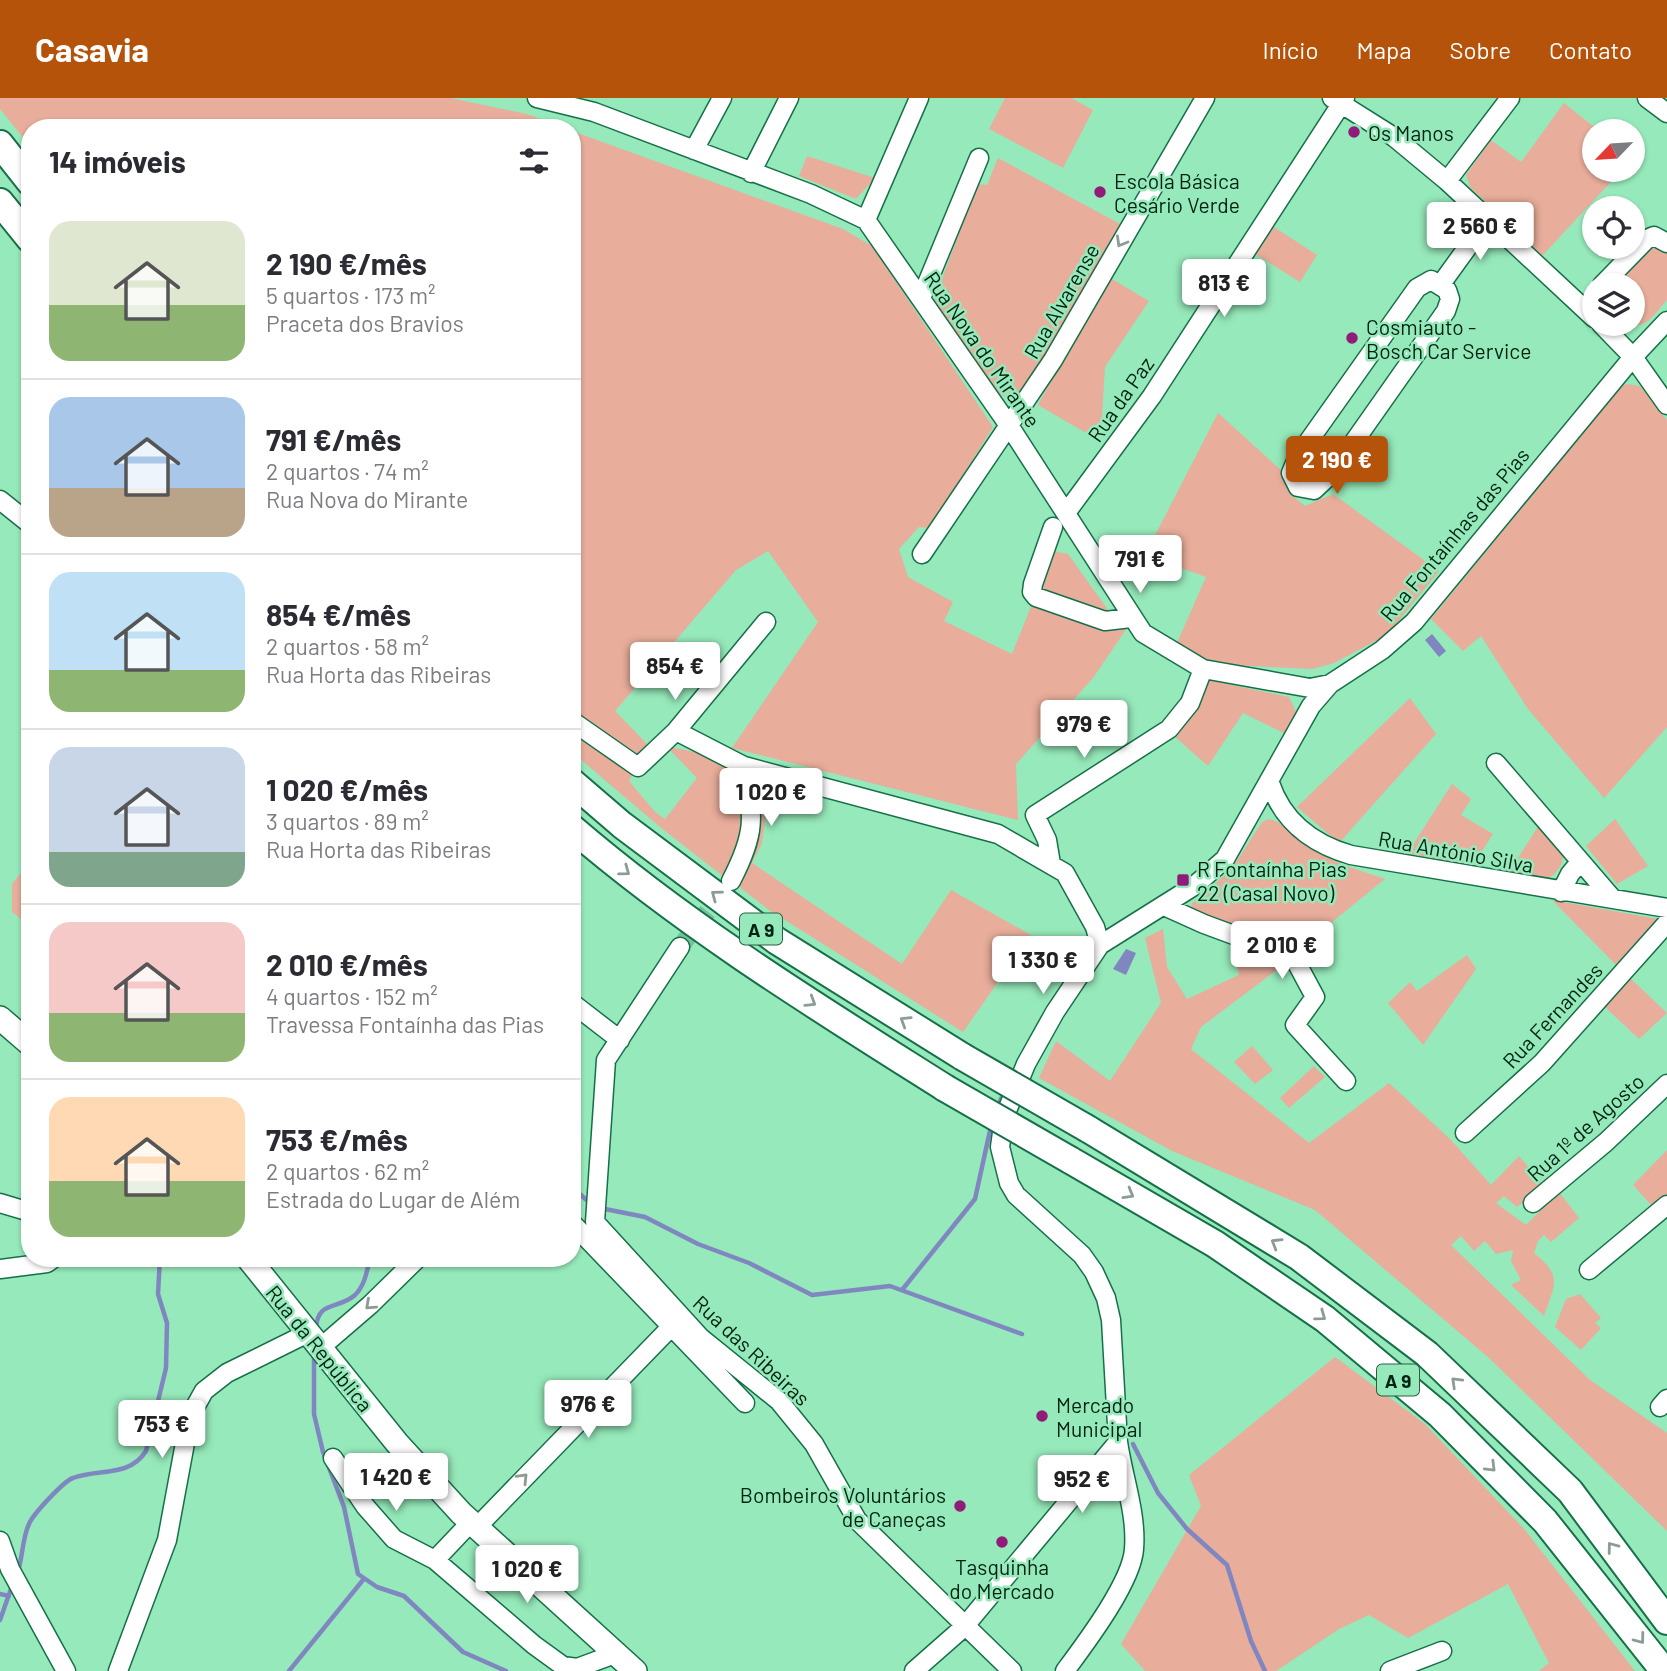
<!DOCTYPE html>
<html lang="pt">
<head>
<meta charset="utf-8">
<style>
  :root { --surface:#fff; --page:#f7f7f7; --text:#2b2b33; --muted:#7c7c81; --line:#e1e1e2; --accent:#b45309 }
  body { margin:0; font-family:Barlow,sans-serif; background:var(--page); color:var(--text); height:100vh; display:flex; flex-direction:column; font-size:26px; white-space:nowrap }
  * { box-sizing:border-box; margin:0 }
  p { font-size:23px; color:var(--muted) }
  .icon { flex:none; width:38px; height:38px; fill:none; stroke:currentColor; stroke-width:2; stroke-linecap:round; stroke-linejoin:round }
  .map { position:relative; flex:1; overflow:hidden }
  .panel { position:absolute; left:21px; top:21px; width:560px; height:1148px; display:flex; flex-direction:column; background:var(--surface); border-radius:28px; box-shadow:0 2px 5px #0004 }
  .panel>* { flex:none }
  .needle { width:46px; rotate:245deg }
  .controls { position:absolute; left:1582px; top:21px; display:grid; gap:14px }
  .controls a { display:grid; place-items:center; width:63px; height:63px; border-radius:50%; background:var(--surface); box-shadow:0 2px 5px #0004; font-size:35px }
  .price { position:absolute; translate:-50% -60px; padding:0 16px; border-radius:7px; background:#fff; color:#222; font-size:23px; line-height:46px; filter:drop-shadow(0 2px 4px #0008) }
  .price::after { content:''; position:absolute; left:50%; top:42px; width:21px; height:16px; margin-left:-10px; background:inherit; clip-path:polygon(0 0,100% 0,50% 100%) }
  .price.current { background:var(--accent); color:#fff }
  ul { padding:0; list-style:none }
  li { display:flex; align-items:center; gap:21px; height:175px; padding:0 28px }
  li+li { border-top:2px solid var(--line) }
  li span { display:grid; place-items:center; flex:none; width:196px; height:140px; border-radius:21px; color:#555 }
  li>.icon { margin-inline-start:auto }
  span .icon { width:84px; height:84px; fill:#fffc; stroke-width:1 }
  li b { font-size:30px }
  h2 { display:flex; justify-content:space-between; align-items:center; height:84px; padding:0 28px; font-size:30px }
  header { display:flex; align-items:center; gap:42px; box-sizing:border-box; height:98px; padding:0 35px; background:var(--accent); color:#fff }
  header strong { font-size:33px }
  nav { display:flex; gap:38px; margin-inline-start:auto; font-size:24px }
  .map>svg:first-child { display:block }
  .green { fill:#e8ad9b }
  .water { fill:#8087c0 }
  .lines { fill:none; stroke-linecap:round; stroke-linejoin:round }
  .stream { stroke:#8087c0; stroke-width:4.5 }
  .minor-tunnel { stroke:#78c198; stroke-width:18; stroke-dasharray:18 9; stroke-linecap:butt }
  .minor-casing { stroke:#157047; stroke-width:21 }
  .major-casing { stroke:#157047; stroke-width:26 }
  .highway-casing { stroke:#157047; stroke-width:30 }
  .minor { stroke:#fff; stroke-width:18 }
  .major { stroke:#fff; stroke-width:23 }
  .highway { stroke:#fff; stroke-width:26 }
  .highway-bridge-casing { stroke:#157047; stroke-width:30; stroke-linecap:butt }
  .highway-bridge { stroke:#fff; stroke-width:26 }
  .oneway { stroke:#8c9c94 }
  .poi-dot { fill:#911b79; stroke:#96e9ba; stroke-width:2.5 }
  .labels { text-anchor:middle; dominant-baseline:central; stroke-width:5; stroke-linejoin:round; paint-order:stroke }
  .shield { fill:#96e9ba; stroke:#2d5e44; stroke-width:2 }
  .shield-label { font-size:19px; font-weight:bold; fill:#002312 }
  .poi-label { font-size:21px; fill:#002312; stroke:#96e9ba; text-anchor:start }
  .street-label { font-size:21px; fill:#002312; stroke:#96e9ba }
</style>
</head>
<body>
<header>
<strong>Casavia</strong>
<nav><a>Início</a><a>Mapa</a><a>Sobre</a><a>Contato</a></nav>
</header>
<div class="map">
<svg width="1667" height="1573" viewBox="0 0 1667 1573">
  <rect width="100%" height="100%" fill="#96e9ba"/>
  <!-- green -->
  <path class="green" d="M0,0h450l77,16 38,14h-535v18l-30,-37z
    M1005,0h66l22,12 -30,58 -74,-39z
    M1564,5l35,28h-5v39h28l-80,86 -72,-69 -4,-12 25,-35 30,22z
    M572,33l271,98 29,17 121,181 -63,101 -11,-1 -20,22 9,28 45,25 -9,19 68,33 20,-50 76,26 19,-2 -34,50 -77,86 2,56 -286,-72 86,-126 -50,-71 -32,19 -121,141 33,34 -19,36 26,31 10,7 32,-41 -30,-31c83,10 95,62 57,130l-64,-50 -88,-75z
    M807,58l68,22 -19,21 -57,-23z
    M998,60l124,67 -101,169 -7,5 -15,-5 -65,-93 43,-117 10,1z
    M1271,127l46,30 -17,27 -45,-28z
    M1653,148l14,7v47c-16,18 -20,30 -46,24h12v-39h-16z
    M1107,178l42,25 -44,66 -4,66 -8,4 -55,-32z
    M1626,286l14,2 27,34v307l-63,71 -76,-89 -47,-73 -18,15 -32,-32 185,-227z
    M1218,315l64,58 9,24 14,11 28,-12 106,77 -52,64 -53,28 -22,6 -82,-4 -33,-5 -21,-15 30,-68 -61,-22z
    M1052,453l16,3 43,60 -2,3 -69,-30z
    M1208,582l81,17 7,15 -10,22 -43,-21 -35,53 -35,-31z
    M1410,600l26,36 -97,109 -42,-36z
    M752,681l17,13 -7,51 -10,20 150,101 49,-74 80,45 -68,97 -194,-122 -32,-25c19,-49 30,-52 15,-106z
    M1452,686l19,15 -10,16 32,19 -21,33 -67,-10z
    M1268,721c22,4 32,23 50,33 21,13 44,19 67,27l-90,73 -104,-43 1,-6 39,-33 31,-48z
    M1615,721l33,47 -31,18 -31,-38z
    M1541,724c6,7 14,13 19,21 9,14 -2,36 -20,37 -10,1 -23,-4 -33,-5z
    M30,764v64l-18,-14v-28z
    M1552,802l106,19 -41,47z
    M1163,831l4,38 20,32 52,-24 -9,-32 52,23 -81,61 -10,22 118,94 80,-60 61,56 41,46 28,-29 24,29 -26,22 -13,-11 -8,7 30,22 33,-33 20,26 -28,24 -7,-7 -6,6 -4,12c30,24 20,32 10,63l-33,-31 10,-5 -10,-19 2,-11 -17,4 -11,-13 -11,10 -13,-15 -10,9 139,135 77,53v98l-178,-173 -174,-148 -143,-59 -133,-73 17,-37 54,40 51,-78 -16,-65z
    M1467,857l9,14 -53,76 -35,-42 22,-21 7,9z
    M1629,879l38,36 -28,26 -34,-32z
    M1252,948l21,24 -18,14 -21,-22z
    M1314,968l11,11 -36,31 -9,-10z
    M1667,1052v45l-16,10 -18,-20z
    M1580,1196l21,24 -6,5 6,5 -20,22 -26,-23 11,-28z
    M1335,1259l90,67 100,106 110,141h-96l10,-8 -41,-79 -100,54 -39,-23 -30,14 -63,42h-131l-24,-27 80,-138 -12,-31z"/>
  <!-- water -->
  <path class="water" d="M1432,536l14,17 -7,6 -14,-17z
    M1126,851l10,4 -10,22 -13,-6z"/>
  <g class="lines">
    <!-- stream -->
    <path class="stream" d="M997,1010l8,-18
      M572,1089l20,18
      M600,1110l45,9 53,27 51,19 63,32 78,-9 132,48
      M902,1192l73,-91 16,-73
      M316,1230c2,-28 22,-18 39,-33 10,-10 12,-24 15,-37
      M314,1256v60l9,38 21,55 14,67 19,13 27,9 59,56 43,19
      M1133,1346l25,49 29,36 40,36 24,76 14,30
      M18,1473c5,-15 4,-32 11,-47 4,-10 35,-43 44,-46 25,-10 56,0 73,-27l20,-83 1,-45 -9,-29 2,-36
      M0,1496l9,2
      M0,1522l12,-34
      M289,1573l74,-91"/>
    <!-- minor-tunnel -->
    <path class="minor-tunnel" d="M680,849l45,-58"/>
    <defs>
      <path id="minor" d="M537,0l57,14 217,82 55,26 144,207 133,206 60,36 107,19 20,-4
        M1332,0l62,39 53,44 147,137
        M1647,0l20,15
        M694,52l28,-52
        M751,75l38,-75
        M1447,83l63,-83
        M866,122l53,-122
        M1431,182l16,10 3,9 -4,12 -114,162 -18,17 -16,-3 -7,-14 7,-17 119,-168z
        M1441,186l47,-65
        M1602,187l45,-46 7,-3 13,7
        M921,200l58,-140
        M1601,226l32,33 34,48
        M0,402l30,24
        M1066,415l86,-117 193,-298
        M1053,429l-20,57 -1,8 4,5 69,24 26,-3
        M922,456l131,-194 152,-262
        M572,623l66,46 38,-36 90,-109
        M676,633l68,35 254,68 67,39 30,54 5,18
        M1496,665l117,136
        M1270,685c13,39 43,61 81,72l316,53
        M1051,766l-4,-24 -12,-25 134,-86 21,-26 13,-34
        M731,783c25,-48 23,-63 13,-115
        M1561,794l9,-18 10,-12
        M1164,808l40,18 84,31 6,3 21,39 -20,28 51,56
        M680,849l-74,113 -11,162 106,116 78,63 35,43 43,76 155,151
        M572,905l48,37
        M1465,1035l77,-70 125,-140
        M0,1105l30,9
        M1533,1105l73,-61 61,-58
        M572,1125l173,180
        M0,1171l47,-6 7,-5
        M1589,1172l78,-65
        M320,1250l50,-43 48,-47
        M1660,1309l7,-8
        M333,1360l32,48 29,33 41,21 36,-38
        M476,1430l195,-201
        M0,1443l10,28 56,102
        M435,1462l99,85 29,21 14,2 38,-14
        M118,1573l49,-131 23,-124 14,-25 23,-18 81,-40
        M914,1573l50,-44 154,-185 -7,-122 -5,-22 -12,-26 -12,-17 -66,-60 -7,-12 -9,-36 4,-29 22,-54 29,-52 45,-67 94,-59 31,-27 86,-153 19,-22 52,-34 32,-28 219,-265 34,-36
        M1065,1573c20,-27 67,-89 69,-122 3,-35 -11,-72 -16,-107
        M1390,1573l52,-20"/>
      <path id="major" d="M0,920l30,26
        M248,1160l149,185 64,70 174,158"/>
      <path id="highway" d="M0,46l30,38
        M0,104l30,37
        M572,684l50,43 155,116 186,116
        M572,730c115,99 245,179 373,260
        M1088,1031l211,128 128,97 143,137 97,130
        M1070,1062l145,84 110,75 115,96 105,106 119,150"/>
    </defs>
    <!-- minor casing -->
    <use href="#minor" class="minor-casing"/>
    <!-- major casing -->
    <use href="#major" class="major-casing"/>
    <!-- highway casing -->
    <use href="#highway" class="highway-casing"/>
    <!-- minor -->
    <use href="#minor" class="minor"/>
    <!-- major -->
    <use href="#major" class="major"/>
    <!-- highway -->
    <use href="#highway" class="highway"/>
    <defs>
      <path id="highway-bridge" d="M963,959l125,72
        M945,990l125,72"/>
    </defs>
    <!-- highway-bridge casing -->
    <use href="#highway-bridge" class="highway-bridge-casing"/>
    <!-- highway-bridge -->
    <use href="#highway-bridge" class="highway-bridge"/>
  </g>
  <!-- one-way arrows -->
  <defs><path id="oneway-chevron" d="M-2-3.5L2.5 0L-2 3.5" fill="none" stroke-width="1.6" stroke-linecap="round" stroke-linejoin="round" transform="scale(1.75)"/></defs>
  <g class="oneway">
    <use href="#oneway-chevron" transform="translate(1121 144) rotate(120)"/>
    <use href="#oneway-chevron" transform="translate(625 773) rotate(36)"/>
    <use href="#oneway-chevron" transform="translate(716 797) rotate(-143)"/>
    <use href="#oneway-chevron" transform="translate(811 904) rotate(32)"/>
    <use href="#oneway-chevron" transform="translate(905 923) rotate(-148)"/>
    <use href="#oneway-chevron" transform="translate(1129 1096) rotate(30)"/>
    <use href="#oneway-chevron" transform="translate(1276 1145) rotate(-149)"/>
    <use href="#oneway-chevron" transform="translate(370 1207) rotate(138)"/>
    <use href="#oneway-chevron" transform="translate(1321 1218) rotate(36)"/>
    <use href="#oneway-chevron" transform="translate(1456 1284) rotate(-136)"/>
    <use href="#oneway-chevron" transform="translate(1491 1369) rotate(45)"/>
    <use href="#oneway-chevron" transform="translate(523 1380) rotate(-46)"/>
    <use href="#oneway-chevron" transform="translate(1612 1449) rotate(-127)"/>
    <use href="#oneway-chevron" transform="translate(1640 1541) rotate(53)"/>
  </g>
  <!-- markers -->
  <g class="poi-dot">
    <circle cx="1354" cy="34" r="7"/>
    <circle cx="1100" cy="94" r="7"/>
    <circle cx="1352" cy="240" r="7"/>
    <rect x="1176" y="775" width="14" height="14" rx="3.5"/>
    <circle cx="1042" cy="1318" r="7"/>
    <circle cx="960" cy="1408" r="7"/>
    <circle cx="1002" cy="1444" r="7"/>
  </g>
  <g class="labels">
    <!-- shield labels -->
    <g class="shield">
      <rect x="740" y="815.5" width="42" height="31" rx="5"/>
      <rect x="1377" y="1266.5" width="42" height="31" rx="5"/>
    </g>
    <g class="shield-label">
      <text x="761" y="831">A 9</text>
      <text x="1398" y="1282">A 9</text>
    </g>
    <!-- poi labels -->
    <g class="poi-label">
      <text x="1368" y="34">Os Manos</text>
      <text x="1114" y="82">Escola Básica<tspan x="1114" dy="24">Cesário Verde</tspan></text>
      <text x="1366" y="228">Cosmiauto -<tspan x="1366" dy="24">Bosch Car Service</tspan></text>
      <text x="1197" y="770">R Fontaínha Pias<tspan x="1197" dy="24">22 (Casal Novo)</tspan></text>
      <text x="1056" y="1306">Mercado<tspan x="1056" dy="24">Municipal</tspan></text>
      <text x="946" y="1396" text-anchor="end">Bombeiros Voluntários<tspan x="946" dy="24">de Caneças</tspan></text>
      <text x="1002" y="1468" text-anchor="middle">Tasquinha<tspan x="1002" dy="24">do Mercado</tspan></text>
    </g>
    <!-- street labels -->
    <g class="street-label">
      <text transform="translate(1061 203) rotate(-60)">Rua Alvarense</text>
      <text transform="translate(983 251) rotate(55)">Rua Nova do Mirante</text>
      <text transform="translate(1120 301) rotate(-55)">Rua da Paz</text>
      <text transform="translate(1454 436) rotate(-50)">Rua Fontaínhas das Pias</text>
      <text transform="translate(1456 753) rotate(10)">Rua António Silva</text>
      <text transform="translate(1552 917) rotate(-47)">Rua Fernandes</text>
      <text transform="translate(1585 1029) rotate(-42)">Rua 1º de Agosto</text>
      <text transform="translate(320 1250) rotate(51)">Rua da República</text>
      <text transform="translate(752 1252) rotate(43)">Rua das Ribeiras</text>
    </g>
  </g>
</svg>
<div class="controls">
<a><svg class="needle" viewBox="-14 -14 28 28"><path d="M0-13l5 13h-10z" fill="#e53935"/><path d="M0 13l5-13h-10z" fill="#7c7c81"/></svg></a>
<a><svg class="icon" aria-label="locate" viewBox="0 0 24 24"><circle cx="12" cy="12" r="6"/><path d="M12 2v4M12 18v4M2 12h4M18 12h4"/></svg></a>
<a><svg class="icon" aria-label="layers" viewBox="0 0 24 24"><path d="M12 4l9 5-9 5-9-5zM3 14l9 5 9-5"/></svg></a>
</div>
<b class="price" style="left:1480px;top:164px">2 560 €</b>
<b class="price" style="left:1224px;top:221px">813 €</b>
<b class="price current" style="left:1337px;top:398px">2 190 €</b>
<b class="price" style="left:1140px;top:497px">791 €</b>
<b class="price" style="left:675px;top:604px">854 €</b>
<b class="price" style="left:1084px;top:662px">979 €</b>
<b class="price" style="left:771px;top:730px">1 020 €</b>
<b class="price" style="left:1282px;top:883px">2 010 €</b>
<b class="price" style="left:1043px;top:898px">1 330 €</b>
<b class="price" style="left:588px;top:1342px">976 €</b>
<b class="price" style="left:162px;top:1362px">753 €</b>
<b class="price" style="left:396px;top:1415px">1 420 €</b>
<b class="price" style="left:1082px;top:1417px">952 €</b>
<b class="price" style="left:527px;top:1507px">1 020 €</b>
<section class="panel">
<h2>14 imóveis<svg class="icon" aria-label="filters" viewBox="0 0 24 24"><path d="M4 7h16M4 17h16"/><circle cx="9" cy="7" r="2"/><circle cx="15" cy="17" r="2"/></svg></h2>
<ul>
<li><span style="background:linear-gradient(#dfe7d0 60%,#8fb573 0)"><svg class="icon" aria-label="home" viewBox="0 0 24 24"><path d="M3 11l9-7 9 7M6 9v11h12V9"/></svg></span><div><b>2 190 €/mês</b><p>5 quartos · 173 m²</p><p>Praceta dos Bravios</p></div></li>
<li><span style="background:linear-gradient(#a9c7e8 65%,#b9a48a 0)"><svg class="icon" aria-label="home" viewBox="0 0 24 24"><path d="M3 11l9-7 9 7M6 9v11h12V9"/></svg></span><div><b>791 €/mês</b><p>2 quartos · 74 m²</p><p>Rua Nova do Mirante</p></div></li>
<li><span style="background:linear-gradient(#bfe0f5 70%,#8fb573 0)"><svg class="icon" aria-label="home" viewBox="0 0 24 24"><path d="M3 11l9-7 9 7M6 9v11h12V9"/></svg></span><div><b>854 €/mês</b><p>2 quartos · 58 m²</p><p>Rua Horta das Ribeiras</p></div></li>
<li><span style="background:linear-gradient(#c9d6e8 75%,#7fa58c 0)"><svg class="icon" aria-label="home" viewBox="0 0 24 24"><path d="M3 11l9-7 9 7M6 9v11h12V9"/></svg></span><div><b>1 020 €/mês</b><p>3 quartos · 89 m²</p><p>Rua Horta das Ribeiras</p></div></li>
<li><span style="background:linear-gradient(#f6c9c9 65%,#8fb573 0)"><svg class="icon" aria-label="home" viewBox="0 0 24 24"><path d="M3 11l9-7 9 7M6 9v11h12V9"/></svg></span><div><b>2 010 €/mês</b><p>4 quartos · 152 m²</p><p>Travessa Fontaínha das Pias</p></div></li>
<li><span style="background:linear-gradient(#ffd9b3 60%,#8fb573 0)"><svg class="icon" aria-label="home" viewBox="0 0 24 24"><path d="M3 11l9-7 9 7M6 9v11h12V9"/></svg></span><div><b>753 €/mês</b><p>2 quartos · 62 m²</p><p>Estrada do Lugar de Além</p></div></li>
</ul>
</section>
</div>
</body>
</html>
